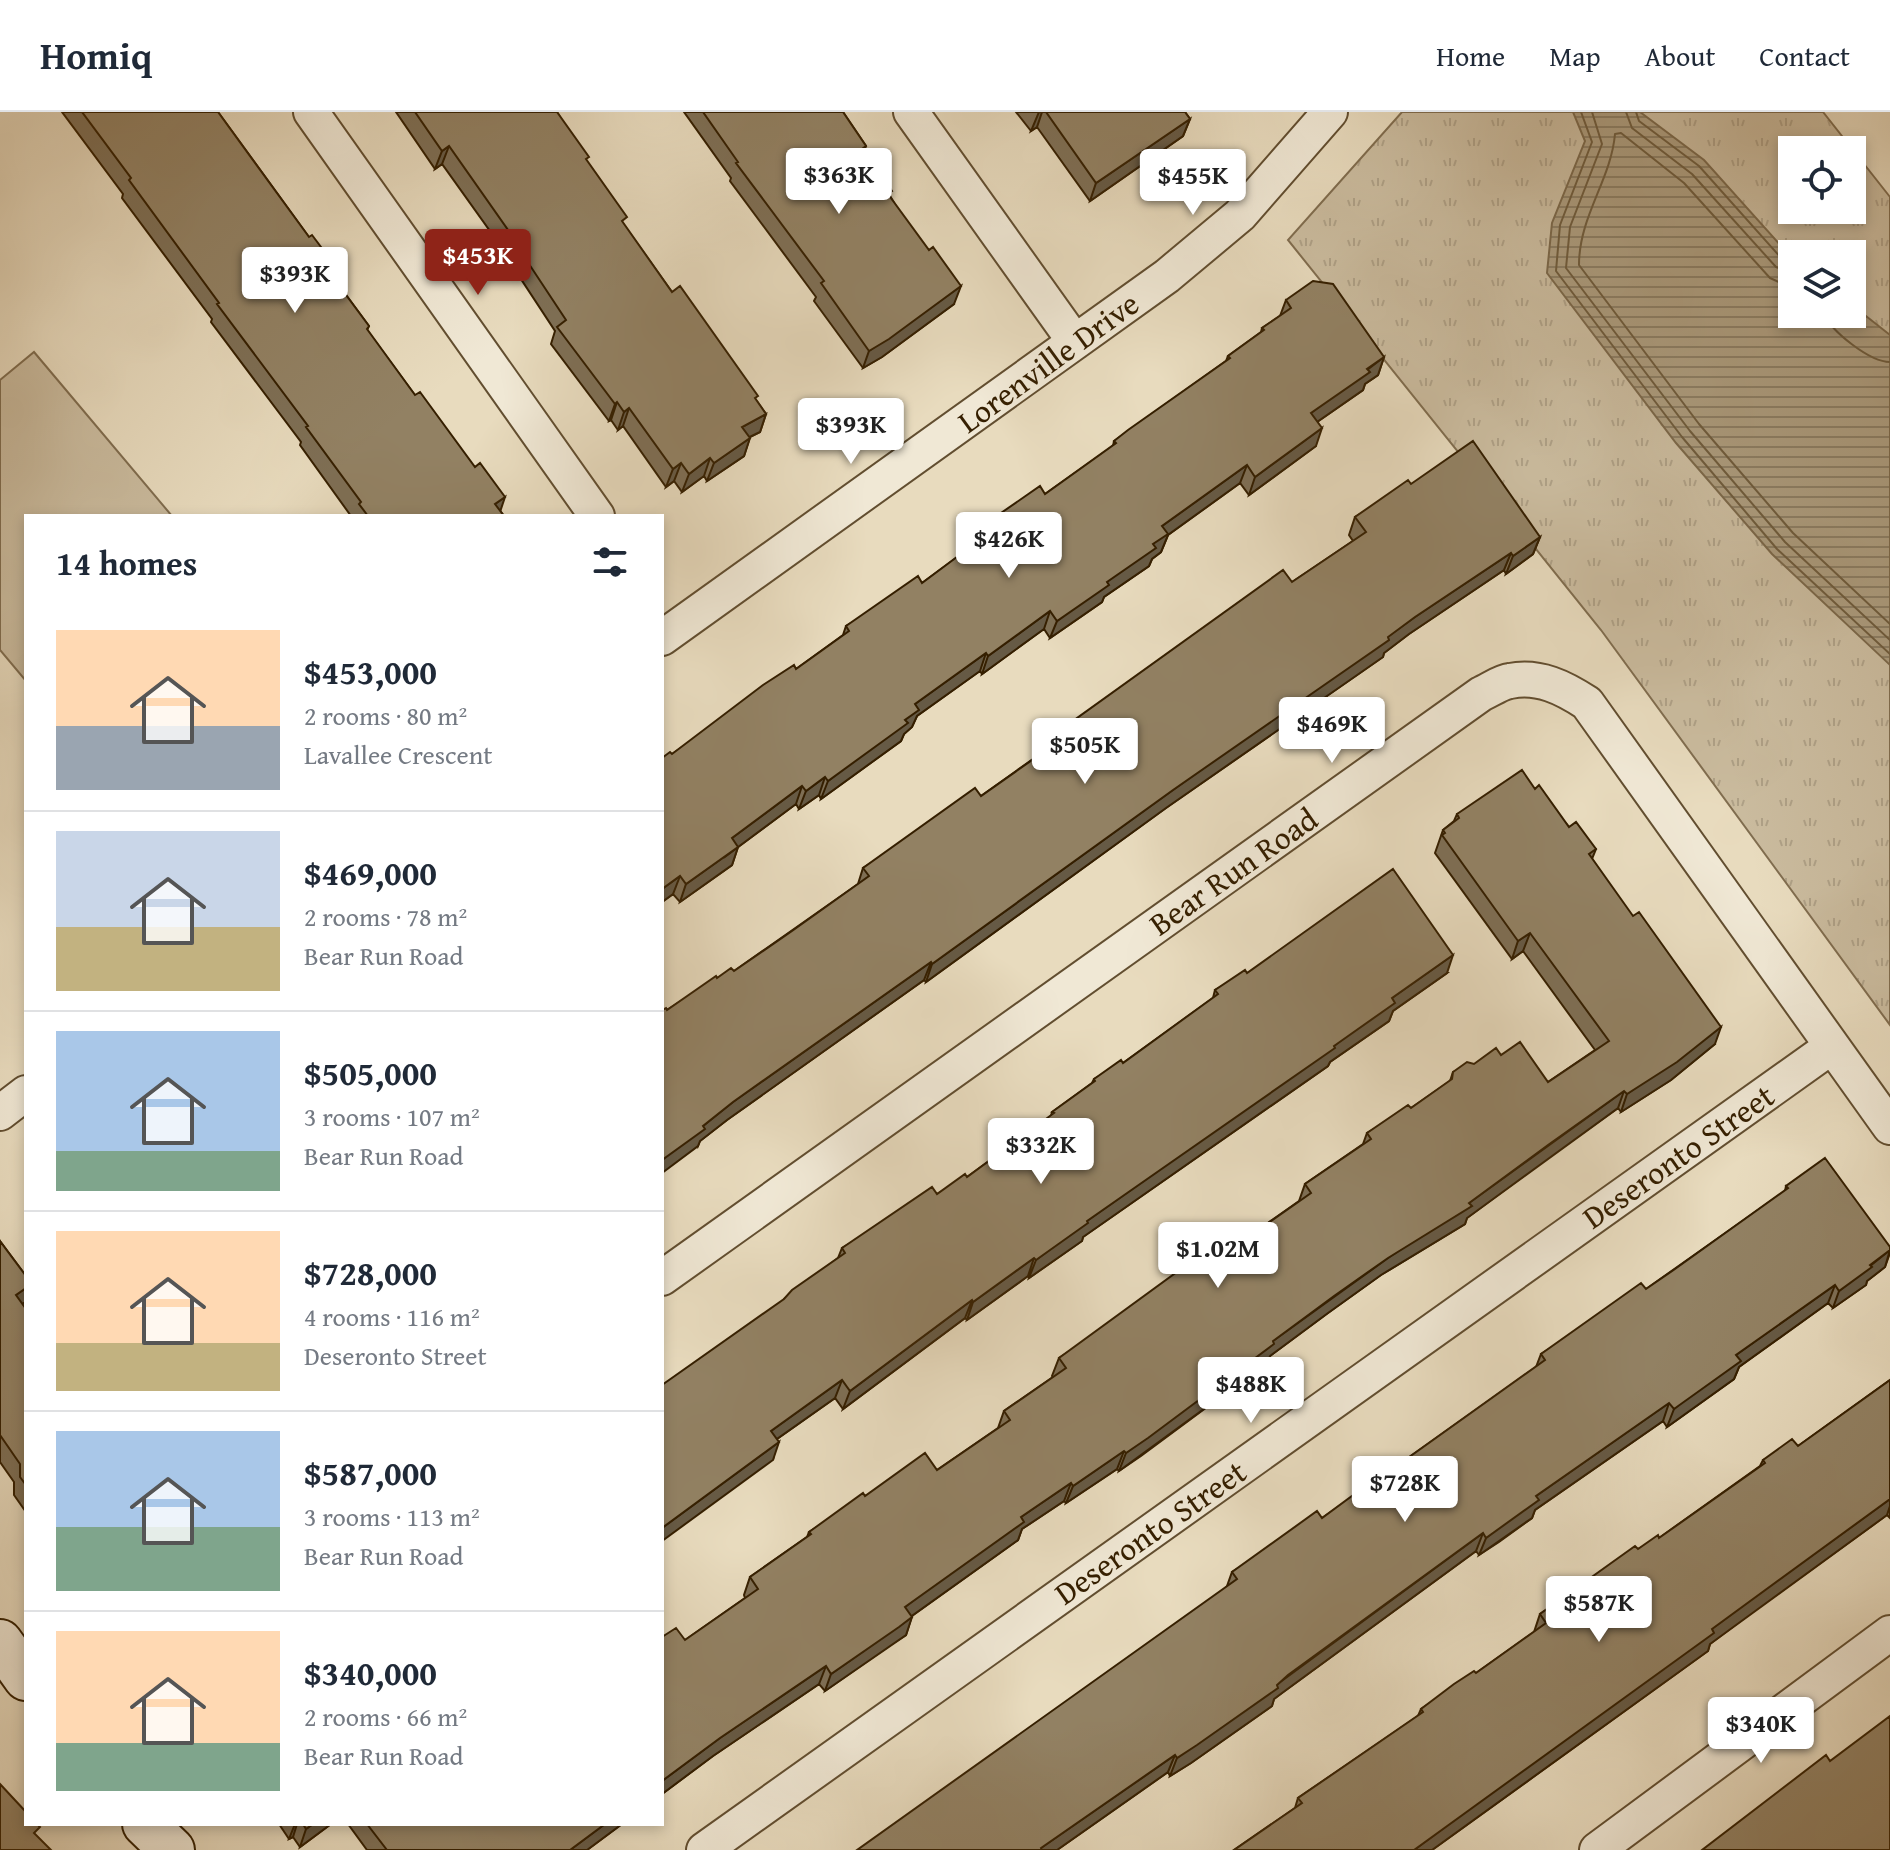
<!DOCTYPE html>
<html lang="en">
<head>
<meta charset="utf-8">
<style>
  :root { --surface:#fff; --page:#f2f2f3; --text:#1f2937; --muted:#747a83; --line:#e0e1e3; --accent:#8f2418 }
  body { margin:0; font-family:"Gentium Book Plus",serif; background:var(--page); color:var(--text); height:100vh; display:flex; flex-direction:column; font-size:30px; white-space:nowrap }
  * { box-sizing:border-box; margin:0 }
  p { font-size:26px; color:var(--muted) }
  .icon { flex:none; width:44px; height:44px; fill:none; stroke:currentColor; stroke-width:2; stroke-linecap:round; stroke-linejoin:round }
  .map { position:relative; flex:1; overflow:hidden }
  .drawer { position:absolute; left:24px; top:402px; width:640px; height:1312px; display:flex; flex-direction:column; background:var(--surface); border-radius:0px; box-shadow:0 4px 12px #0003 }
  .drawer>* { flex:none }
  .buttons { position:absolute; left:1778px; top:24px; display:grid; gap:16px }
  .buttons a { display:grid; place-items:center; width:88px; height:88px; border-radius:0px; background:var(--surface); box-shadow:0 4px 12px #0003; font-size:40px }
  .price { position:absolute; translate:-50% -68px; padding:0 18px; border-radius:8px; background:#fff; color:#222; font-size:26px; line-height:52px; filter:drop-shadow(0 2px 4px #0008) }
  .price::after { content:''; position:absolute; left:50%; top:48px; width:24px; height:18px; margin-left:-12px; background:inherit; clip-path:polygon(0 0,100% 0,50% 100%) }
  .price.on { background:var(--accent); color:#fff }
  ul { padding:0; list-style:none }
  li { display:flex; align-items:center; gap:24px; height:200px; padding:0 32px }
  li+li { border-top:2px solid var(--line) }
  li span { display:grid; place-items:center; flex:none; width:224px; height:160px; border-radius:0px; color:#555 }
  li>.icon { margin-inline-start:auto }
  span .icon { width:96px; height:96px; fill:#fffc; stroke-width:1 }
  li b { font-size:34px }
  h2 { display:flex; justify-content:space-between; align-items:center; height:96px; padding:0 32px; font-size:34px }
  header { display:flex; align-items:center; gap:48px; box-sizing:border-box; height:112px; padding:0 40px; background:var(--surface); border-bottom:2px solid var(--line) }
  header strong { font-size:38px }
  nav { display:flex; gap:44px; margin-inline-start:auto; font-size:28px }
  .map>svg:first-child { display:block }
  .grass { fill:url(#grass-tufts); stroke:#806d4f; stroke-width:2; fill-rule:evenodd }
  .pitch { fill:#cabb9e; stroke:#806d4f; stroke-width:2 }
  .water { fill:url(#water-rules); stroke:#7c694b; stroke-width:2 }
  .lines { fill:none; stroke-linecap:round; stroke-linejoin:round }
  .shore { stroke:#705d3e; stroke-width:2 }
  .street-casing { stroke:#624e30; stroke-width:38 }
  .secondary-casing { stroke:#351f00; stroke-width:48 }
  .street { stroke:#f0e8d5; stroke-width:34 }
  .secondary { stroke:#f0e8d5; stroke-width:44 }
  .wall { fill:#7e6f55; stroke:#351f00; stroke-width:2 }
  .shaded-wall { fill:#665a45; stroke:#351f00; stroke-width:2 }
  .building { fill:#928163; stroke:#351f00; stroke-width:2 }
  .labels { text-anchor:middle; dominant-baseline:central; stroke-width:6; stroke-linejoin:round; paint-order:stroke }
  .street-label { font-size:32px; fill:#351f00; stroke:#f0e8d5 }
</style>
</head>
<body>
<header>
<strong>Homiq</strong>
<nav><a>Home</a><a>Map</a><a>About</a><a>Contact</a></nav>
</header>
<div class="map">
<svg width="1890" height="1738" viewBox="0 0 1890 1738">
  <defs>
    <pattern id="grass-tufts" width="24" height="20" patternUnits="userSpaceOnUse" patternTransform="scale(2)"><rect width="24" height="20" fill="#cabb9e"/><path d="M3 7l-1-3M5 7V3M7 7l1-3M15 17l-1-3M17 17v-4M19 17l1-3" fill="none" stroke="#aea086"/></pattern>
    <pattern id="water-rules" width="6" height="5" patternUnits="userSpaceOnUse" patternTransform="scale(2)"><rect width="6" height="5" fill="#ab9b7d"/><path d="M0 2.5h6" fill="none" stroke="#8c7e64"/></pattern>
  </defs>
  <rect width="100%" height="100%" fill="#e8dbbe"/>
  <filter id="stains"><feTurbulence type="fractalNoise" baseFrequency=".0025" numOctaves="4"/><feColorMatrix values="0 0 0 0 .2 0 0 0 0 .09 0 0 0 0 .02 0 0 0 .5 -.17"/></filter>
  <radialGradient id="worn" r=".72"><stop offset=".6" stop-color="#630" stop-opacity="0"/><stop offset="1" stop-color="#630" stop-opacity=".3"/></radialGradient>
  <!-- grass -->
  <path class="grass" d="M1402,0h421l67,85v828l-289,-395 -313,-390zM1792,38h60v60h-60zM1792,142h60v60h-60z"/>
  <!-- pitch -->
  <path class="pitch" d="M34,240l138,164h-146v165l-26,-31v-270z"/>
  <!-- water -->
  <path class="water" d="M1573,0h67l64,48 88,98v56h60v-9l38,30v330l-118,-111 -96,-111 -129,-170 5,-50 33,-82z"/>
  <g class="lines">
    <!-- shore -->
    <path class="shore" d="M1581,0l11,30 -32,83 -4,46 126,166 95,112 113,105
      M1592,0l10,32 -32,83 -4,41 124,163 95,111 105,98
      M1626,0l6,16 60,46 84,93 16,6
      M1636,0l3,9 60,45 84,94 9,3
      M1792,173l-11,-2 -11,-5 -86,-95 -63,-50 -6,1c-4,46 -36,82 -36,131l120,159 94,109 97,91
      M1824,202c8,18 46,48 66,48"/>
    <defs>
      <path id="street" d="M311,0l286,404
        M911,0l164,230
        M662,526l505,-362 73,-61 90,-103
        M0,1001l26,-20
        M662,1166l819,-584c9,-4 20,-12 29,-13 29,-6 54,7 77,22l303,424
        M704,1738l1127,-803
        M1597,1738l293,-217"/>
      <path id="secondary" d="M0,1530l26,36
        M145,1712l27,26"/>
    </defs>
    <!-- street casing -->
    <use href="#street" class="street-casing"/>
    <!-- secondary casing -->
    <use href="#secondary" class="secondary-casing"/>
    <!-- street -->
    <use href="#street" class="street"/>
    <!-- secondary -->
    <use href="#secondary" class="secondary"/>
  </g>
  <!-- wall -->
  <path class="wall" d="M62,0h156l91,125 24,26 -3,10 39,53 -2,4 137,186h-153l-51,-71 1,-3 -90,-120 1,-3 -90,-121 1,-4z
    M396,0h161l67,113 48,67 84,108 10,14 -6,18 -10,5 -6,19 -37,25 -3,-5 -22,16 -8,-11 -8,6 -43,-61 -5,4 -7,-10 -2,1 -58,-77 4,-13 -36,-55 1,-3 -78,-109 -7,5z
    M684,0h159l23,34 -2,6 90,152 -72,53 -19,11 -49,-67 2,-4 -86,-116 1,-3z
    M1016,0h169l5,7 -7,17 -93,65 -53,-74 -6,4z
    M1286,188l98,57 -6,18 -13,9 -2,6 -46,32 -1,24 -67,49 -9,-12 -72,52 -7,17 -9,7 -3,7 -45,31 -2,5 -52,36 -6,-9 -62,45 -2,-3 -63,45 -5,11 -8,7 -3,7 -80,58 -2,-4 -20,14 -3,-5 -58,43 -6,18 -52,37 -7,-8 -11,8v-144l10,-4 124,-85 47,-34 3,-9 76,-43 60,-44 6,-17 57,-28 68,-48 1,-5 112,-80 2,-5 33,-24 1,-4 18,-12z
    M1411,372l129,53 -7,17 -27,20 -2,-4 -95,64 -25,19 -1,4 -217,151 -240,174 -2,-2 -197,140 -27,21 -2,5 -31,-136 50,-32 17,-7 124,-87 5,-16 118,-72 66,-47 2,-6 14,-10 3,-7 226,-144 61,-41 -4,-6 6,-18z
    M1535,677l34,38 27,22 -4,10 123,185 -44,36 -50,32 -3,-4 -77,55 -74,55 -2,6 -84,51 -53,38 -58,43 -2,6 -127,94 -22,15 -2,-2 -51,34 -2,-2 -42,28 -4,11 -106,76 -6,19 -14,9 -67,47 -6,-7 -106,72 -51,38v-157l23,3 60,-42 -1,-3 6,-18 57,-40 2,-5 56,-36 72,-26 61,-42 6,-17 49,-34 -1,-1 7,-18 182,-116 58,-41 6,-17 58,-40 4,-11 44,-25 39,-27 3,-9 48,-17 47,27 47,-32 -72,-99 -11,8 -77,-106 8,-23 11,-9 3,-7z
    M1247,861h200l-54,38 -4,10 -59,41 -2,4 -245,171 -1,4 -53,37 -1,-2 -61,44 -2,-2 -122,91 -8,-11 -58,41 -4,21 11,-161 54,-41 4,-10 125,-71 84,-61 1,-4 40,-29 2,-4 29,-16 90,-65 2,-8z
    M1786,1074l104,61v6l-5,14 -18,14 -1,4 -33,23 -5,-5 -89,64 -5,12 -67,48 -4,-6 -128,89 -3,8 -33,24 -20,13 -3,-4 -194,142 -8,6 -2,7 -81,57 -21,13 -2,-4 -111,78 170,-264 5,-14 90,-54 62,-43 152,-108 5,-13 105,-65 139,-98z
    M0,1129l26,35v23l-4,5 4,5v203l-12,-17v-13l-14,-20z
    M1890,1268v138l-3,-3 -133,96 -44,33 -2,7 -276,199h-198l61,-42 3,-10 120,-82 3,-7 55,-36 58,-41 6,-18 98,-65 21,-11 101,-72 3,-6 35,-14z
    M279,1712h52l-31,23 -7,-10 -4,2z
    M348,1712h274l-35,26h-220z"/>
  <!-- shaded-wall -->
  <path class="shaded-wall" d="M1039,0h3l-5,15 -6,4z
    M1190,7l-7,17 -93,65 6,-18z
    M449,34l-7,18 -7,5 7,-18z
    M333,151l-6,18 -1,-13z
    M961,174l-7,18 -72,53 -19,11 6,-17z
    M1384,245l-6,18 -13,9 -2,6 -59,41 7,-18z
    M617,290l-6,18 -2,1 6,-17z
    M629,296l-6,18 -5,4 6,-18z
    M766,302l-6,18 -25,12 7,-17z
    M1322,316l-6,18 -67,49 6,-18z
    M750,326l-6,18 -37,25 7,-18z
    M710,346l-6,18 -22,16 7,-18z
    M681,351l-7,18 -8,6 7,-18z
    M1247,353l-7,18 -72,52 -7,17 -9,7 -3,7 -45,31 -2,5 -52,36 7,-17 50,-39 55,-56z
    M505,385l-6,18 -4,-11z
    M1540,425l-7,17 -27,20 7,-18z
    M1511,441l-7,17 -95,64 -25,19 -1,4 -217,151 -240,174 6,-18 241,-174 242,-173z
    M1050,499l-6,18 -62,45 6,-18z
    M986,541l-6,18 -63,45 -5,11 -8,7 -3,7 -80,58 7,-18 77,-61 10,-16z
    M825,665l-6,18 -20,14 7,-18z
    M802,674l-6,18 -70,52 6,-18z
    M738,735l-6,18 -52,37 6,-18z
    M680,764l-7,18 -11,8v-13z
    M1530,821l-7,18 -11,8 6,-18z
    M1453,843l-6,18 -54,38 -4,10 -59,41 -2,4 -245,171 -1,4 -53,37 7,-18 51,-39 247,-175 58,-48z
    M931,850l-7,18 -197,140 -27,21 -2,5 -36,27v-13l41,-34 30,-24z
    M1721,915l-6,17 -44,36 -50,32 6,-18z
    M1624,979l-6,17 -151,110 -2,6 -84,51 -53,38 -58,43 -2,6 -149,109 7,-18 147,-112 115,-83 81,-55z
    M1890,1138l-5,17 -18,14 -1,4 -33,23 6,-17z
    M1034,1146l-6,18 -61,44 6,-18z
    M1835,1173l-7,18 -89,64 -5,12 -67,48 7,-18 62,-54z
    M26,1176l-1,14 -16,11 7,-18z
    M972,1188l-7,18 -122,91 7,-18z
    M842,1268l-7,18 -71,50 7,-17z
    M1669,1291l-6,18 -128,89 -3,8 -53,37 7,-17 50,-42z
    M779,1330l-6,18 -111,81v-13z
    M1124,1339l-7,18 -51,34 7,-17z
    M1071,1371l-7,18 -42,28 -4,11 -119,85 6,-18 116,-90z
    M1890,1387v7l-3,9 -177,129 -2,7 -276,199h-18l346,-257z
    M1483,1421l-7,18 -194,142 -8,6 -2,7 -81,57 -21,13 7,-18z
    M912,1505l-6,18 -81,56 6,-17z
    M826,1554l-7,18 -106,72 -51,38v-13l58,-43z
    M1175,1643l-7,17 -111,78h-17l1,-2z
    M295,1712h2l-4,13 -4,2z
    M313,1712h18l-31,23 6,-18z
    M605,1712h17l-35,26h-17z"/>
  <!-- building -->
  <path class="building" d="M82,0h136l91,125 3,-2 21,28 -7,5 43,58 -2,3 48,66 5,-3 55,75 5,-4 25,34 -10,7 9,12h-136l-9,-12 2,-2 -55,-75 2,-1 -91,-122 2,-1 -90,-123 2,-2z
    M415,0h142l32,45 -3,2 41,58 -5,4 50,71 8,-6 78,110 -3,2 11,16 -24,13 8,11 -36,25 -4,-5 -21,16 -8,-11 -8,6 -44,-61 -5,4 -7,-10 -2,2 -58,-77 9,-7 -41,-62 2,-1 -78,-111 -7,5z
    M703,0h140l23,34 -4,3 30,42 -4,3 41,56 4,-3 28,39 -72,53 -20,12 -48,-68 3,-2 -88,-118 2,-1z
    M1046,0h139l5,7 -94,64z
    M1313,169l20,3 51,73 -17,12 3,3 -59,41 11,15 -67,49 -8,-12 -85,61 6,8 -15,10 3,4 -49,34 2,3 -52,36 -7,-10 -62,45 -2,-3 -71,51 4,6 -14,10 3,3 -80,58 -3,-4 -19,14 -4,-5 -70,52 6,9 -52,37 -6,-8 -18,13v-131l8,-6 2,2 91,-69 31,-20 2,4 53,-38 -3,-5 72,-50 4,7 71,-53 -5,-8 52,-36 5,8 71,-51 -2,-2 14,-11 102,-72 -2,-2 36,-26 -2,-2 29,-20 -5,-8z
    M1473,329l67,96 -27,19 -2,-3 -96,64 -27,20 1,3 -216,150 -241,174 -1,-2 -198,140 -30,24 2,3 -43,31v-150l4,-2 1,2 49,-34 1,2 14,-10 3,3 58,-40 77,-55 -6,-8 112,-80 6,8 71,-50 -3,-3 20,-14 -3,-3 217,-156 9,12 74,-50 -11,-15 53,-37 3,4z
    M1522,658l13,19 4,-4 30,42 7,-5 20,27 -7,5 44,62 6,-4 82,115 -44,35 -50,32 -3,-3 -76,54 -79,58 3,3 -84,52 -54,38 -61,45 1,3 -126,94 -22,15 -2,-2 -51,35 -2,-3 -50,34 3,5 -119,85 7,10 -13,10 -68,47 -5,-8 -106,72 -58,43v-144l14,-9 9,12 73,-51 -8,-12 61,-43 -2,-2 54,-39 2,3 60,-43 12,17 73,-50 -6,-9 62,-43 -7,-10 174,-127 8,11 70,-49 -6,-9 66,-45 -4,-6 41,-28 3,3 41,-29 1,-7 14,-10 7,2 22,-16 5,7 19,-13 28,40 61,-41 -79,-108 -12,8 -76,-106 3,-2 -2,-3 16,-12 -2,-4z
    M1393,757l60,86 -61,43 3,5 -61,43 1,2 -248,173 1,2 -52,37 -2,-2 -61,44 -1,-2 -122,91 -8,-11 -71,51 8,11 -117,86v-143l122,-86 8,-9 53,-37 -3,-5 90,-61 5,7 28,-20 2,3 87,-64 -2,-1 43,-31 -1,-2 27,-19 2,3 95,-69 -3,-4 30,-20 2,3z
    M1825,1046l65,89v3l-20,15 2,2 -33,24 -4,-6 -99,70 5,6 -67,48 -5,-6 -133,93 3,4 -53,38 -3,-5 -195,142 -11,10 1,3 -81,57 -20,13 -2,-3 -134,93 1,2h-185l380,-271 -5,-7 85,-61 5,7 61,-45 1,2 161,-115 -4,-6 100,-71 5,6 29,-20 113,-81 -2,-2z
    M0,1129l26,35v12l-10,7 10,14v176l-6,-8v-13l-20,-29z
    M1890,1268v119l-178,130 2,4 -300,217h-180l68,-47 -4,-5 125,-86 -2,-3 33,-25 20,-13 2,2 70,-50 -6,-9 95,-68 3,3 20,-14 1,3 106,-75 -2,-3 29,-21 6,7z
    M1890,1604v134h-188l124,-95 4,6z
    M0,1672l26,28v12h11l3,3 -6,6 17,17h-51z
    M303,1712h10l-7,5z
    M367,1712h238l-35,26h-183z"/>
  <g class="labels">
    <!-- street labels -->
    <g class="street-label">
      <text transform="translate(1048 250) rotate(-36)">Lorenville Drive</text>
      <text transform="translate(1233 759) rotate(-35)">Bear Run Road</text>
      <text transform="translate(1678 1044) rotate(-35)">Deseronto Street</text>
      <text transform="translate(1150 1420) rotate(-35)">Deseronto Street</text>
    </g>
  </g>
  <rect width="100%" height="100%" filter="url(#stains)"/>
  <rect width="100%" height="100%" fill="url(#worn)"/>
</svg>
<div class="buttons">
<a><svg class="icon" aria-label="locate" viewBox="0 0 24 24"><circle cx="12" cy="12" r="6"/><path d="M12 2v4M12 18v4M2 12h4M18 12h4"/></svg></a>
<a><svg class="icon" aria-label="layers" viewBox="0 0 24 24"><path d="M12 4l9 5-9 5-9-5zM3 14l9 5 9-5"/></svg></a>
</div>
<b class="price" style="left:839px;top:104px">$363K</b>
<b class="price" style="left:1193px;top:105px">$455K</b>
<b class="price on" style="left:478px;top:185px">$453K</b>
<b class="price" style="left:295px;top:203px">$393K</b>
<b class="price" style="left:851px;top:354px">$393K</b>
<b class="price" style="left:1009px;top:468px">$426K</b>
<b class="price" style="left:1332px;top:653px">$469K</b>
<b class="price" style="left:1085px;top:674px">$505K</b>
<b class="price" style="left:1041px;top:1074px">$332K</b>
<b class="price" style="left:1218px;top:1178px">$1.02M</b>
<b class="price" style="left:1251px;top:1313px">$488K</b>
<b class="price" style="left:1405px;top:1412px">$728K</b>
<b class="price" style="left:1599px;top:1532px">$587K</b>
<b class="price" style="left:1761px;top:1653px">$340K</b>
<section class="drawer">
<h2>14 homes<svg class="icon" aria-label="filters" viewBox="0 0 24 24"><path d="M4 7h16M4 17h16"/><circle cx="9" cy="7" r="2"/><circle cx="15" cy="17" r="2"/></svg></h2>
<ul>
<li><span style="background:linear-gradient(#ffd9b3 60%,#9aa5b1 0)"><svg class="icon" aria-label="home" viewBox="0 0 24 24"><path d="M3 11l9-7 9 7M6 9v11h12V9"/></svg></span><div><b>$453,000</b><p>2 rooms · 80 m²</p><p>Lavallee Crescent</p></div></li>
<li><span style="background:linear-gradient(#c9d6e8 60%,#c2b280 0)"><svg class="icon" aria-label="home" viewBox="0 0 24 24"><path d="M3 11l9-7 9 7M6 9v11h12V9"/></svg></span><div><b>$469,000</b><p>2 rooms · 78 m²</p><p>Bear Run Road</p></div></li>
<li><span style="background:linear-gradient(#a9c7e8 75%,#7fa58c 0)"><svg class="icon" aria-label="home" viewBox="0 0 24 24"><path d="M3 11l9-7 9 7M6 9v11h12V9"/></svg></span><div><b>$505,000</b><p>3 rooms · 107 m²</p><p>Bear Run Road</p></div></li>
<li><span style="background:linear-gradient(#ffd9b3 70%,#c2b280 0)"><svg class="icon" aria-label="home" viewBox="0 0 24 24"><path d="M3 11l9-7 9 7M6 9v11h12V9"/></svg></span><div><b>$728,000</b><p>4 rooms · 116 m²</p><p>Deseronto Street</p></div></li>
<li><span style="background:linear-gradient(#a9c7e8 60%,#7fa58c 0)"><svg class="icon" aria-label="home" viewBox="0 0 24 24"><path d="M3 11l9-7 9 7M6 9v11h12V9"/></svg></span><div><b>$587,000</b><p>3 rooms · 113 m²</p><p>Bear Run Road</p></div></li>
<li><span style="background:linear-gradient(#ffd9b3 70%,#7fa58c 0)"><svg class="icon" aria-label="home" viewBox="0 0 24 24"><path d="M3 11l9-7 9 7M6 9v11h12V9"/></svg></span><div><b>$340,000</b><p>2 rooms · 66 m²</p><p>Bear Run Road</p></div></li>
</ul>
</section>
</div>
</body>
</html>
